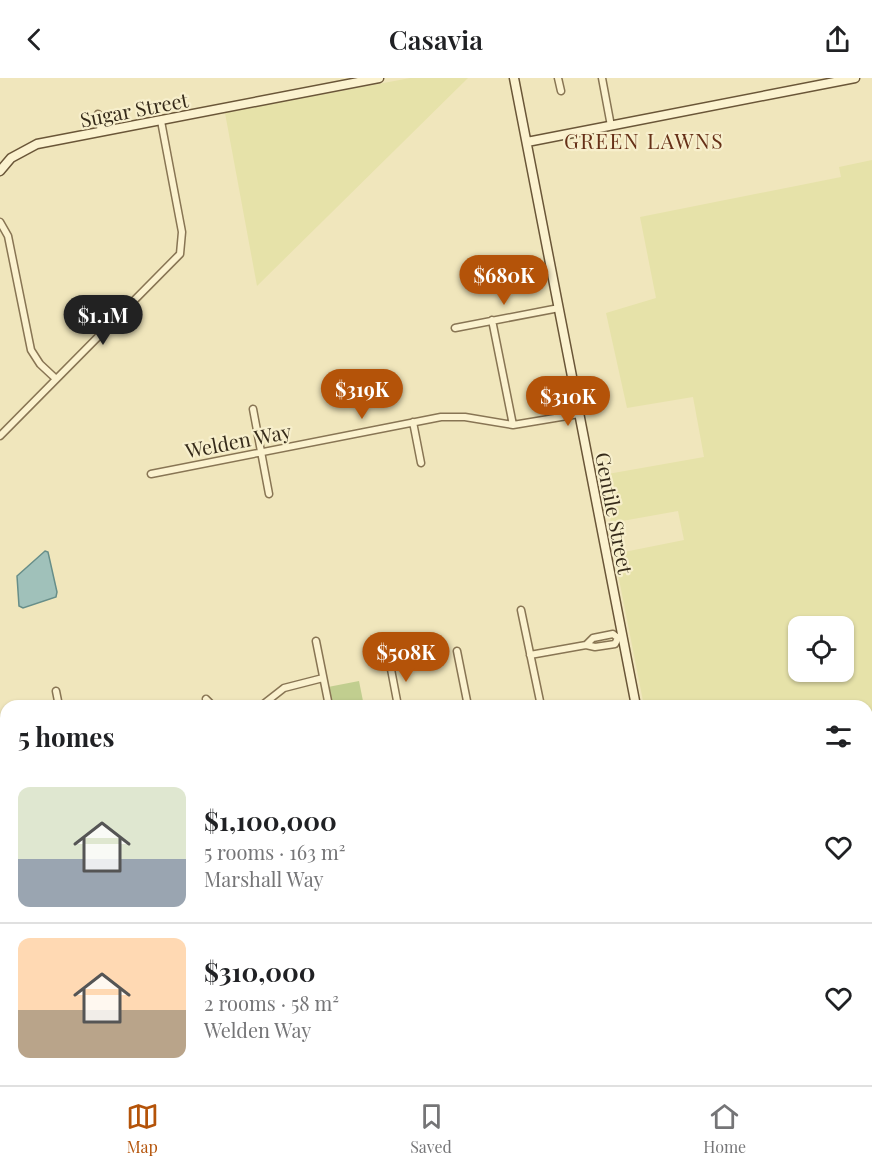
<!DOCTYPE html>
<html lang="en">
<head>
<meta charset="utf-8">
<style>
  :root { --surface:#fff; --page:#f6f6f6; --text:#202124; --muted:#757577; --line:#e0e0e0; --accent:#b45309 }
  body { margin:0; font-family:"Playfair Display",serif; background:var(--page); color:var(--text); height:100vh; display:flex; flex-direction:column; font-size:22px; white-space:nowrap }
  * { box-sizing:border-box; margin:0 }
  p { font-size:20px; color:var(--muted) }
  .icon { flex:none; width:33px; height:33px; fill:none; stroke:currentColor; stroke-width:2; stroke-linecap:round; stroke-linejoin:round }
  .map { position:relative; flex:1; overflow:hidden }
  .panel { position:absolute; left:0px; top:622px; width:873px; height:386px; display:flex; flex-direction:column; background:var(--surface); border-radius:18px 18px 0 0; box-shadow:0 2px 4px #0004 }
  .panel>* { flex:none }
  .tools { position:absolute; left:788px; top:538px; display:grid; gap:12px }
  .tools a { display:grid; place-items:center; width:66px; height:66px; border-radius:12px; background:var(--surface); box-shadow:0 2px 4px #0004; font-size:30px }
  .price { position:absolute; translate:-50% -51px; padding:0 14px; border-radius:21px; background:var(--accent); color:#fff; font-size:20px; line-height:39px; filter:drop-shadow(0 2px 3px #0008) }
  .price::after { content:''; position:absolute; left:50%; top:36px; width:18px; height:14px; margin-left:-9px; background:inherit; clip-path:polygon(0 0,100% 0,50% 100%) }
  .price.active { background:#222; color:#fff }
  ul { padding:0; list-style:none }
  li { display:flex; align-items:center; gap:18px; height:150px; padding:0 18px }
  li+li { border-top:2px solid var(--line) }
  li span { display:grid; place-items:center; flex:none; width:168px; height:120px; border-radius:12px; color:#555 }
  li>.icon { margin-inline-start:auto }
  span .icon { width:72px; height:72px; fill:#fffc; stroke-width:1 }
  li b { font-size:26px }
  h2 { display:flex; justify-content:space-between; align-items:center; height:72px; padding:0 18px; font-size:26px }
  header { display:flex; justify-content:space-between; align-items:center; height:78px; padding:0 18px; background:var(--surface); font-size:27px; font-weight:600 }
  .dock { display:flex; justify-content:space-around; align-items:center; height:84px; border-top:2px solid var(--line); background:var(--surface); font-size:16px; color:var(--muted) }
  .dock a { display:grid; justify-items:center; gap:3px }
  .dock .active { color:var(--accent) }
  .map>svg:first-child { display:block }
  .farmland { fill:#e6e2a9; fill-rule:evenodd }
  .green { fill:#c1ce8f }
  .water { fill:#a0c1ba; stroke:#678e89; stroke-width:1.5 }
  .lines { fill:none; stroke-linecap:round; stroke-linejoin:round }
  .street-casing { stroke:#887554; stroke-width:9 }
  .secondary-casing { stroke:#6a5638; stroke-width:11 }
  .street { stroke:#fbf2cf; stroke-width:6 }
  .secondary { stroke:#fbf2cf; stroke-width:8 }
  .labels { text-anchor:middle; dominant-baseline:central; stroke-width:4.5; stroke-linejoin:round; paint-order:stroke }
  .street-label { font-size:20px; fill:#362b1a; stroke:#f7efcc }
  .neighbourhood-label { font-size:21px; letter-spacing:1.5px; fill:#663017; stroke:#f7efcc }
</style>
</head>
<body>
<header><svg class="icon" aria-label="back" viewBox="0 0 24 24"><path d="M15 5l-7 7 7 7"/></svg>Casavia<svg class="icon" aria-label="share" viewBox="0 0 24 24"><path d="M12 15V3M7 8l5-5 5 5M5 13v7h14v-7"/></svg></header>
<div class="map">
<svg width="872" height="1007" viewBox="0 0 872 1007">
  <rect width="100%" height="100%" fill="#f0e6bc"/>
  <!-- farmland -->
  <path class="farmland" d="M410,0h58l-211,208 -32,-173z
    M872,82v925h-152l-1,-5h148v-374h-223l-30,-152 70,-14 -6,-29 -67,12 -9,-48 102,-18 -11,-60 -66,11 -21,-95 50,-15 -16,-81 201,-40 -2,-10zM798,549h45v45h-45z
    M93,1002h558l1,5h-558z"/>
  <!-- green -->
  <path class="green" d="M359,603l5,25h-32l-4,-19z
    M0,717l6,10v275h66l1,5h-73z"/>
  <!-- water -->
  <path class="water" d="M45,473l3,1 9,40 -1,5 -33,11 -4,-2 -2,-30z"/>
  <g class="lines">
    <defs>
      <path id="street" d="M558,0l3,13
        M602,0l9,48
        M98,36l3,18
        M0,144l8,14 23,114 9,14 15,14
        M492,242l21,105
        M455,250l104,-20
        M253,331l16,85
        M413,344l8,41
        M0,358l180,-182 2,-22 -21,-111
        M151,396l290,-57h24l48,8 66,-11
        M521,532l20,96
        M316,563l13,65
        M586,567l7,-7 20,-4 5,4
        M457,573l11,55
        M530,577l56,-10 9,2 20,-3 3,-6 5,-1
        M390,586l8,42
        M56,613l3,15
        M206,621l7,7
        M261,628l23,-18 39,-10"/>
      <path id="secondary" d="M514,0l122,628
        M527,64l328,-64
        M0,93l11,-13 26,-14 342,-66
        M0,696l6,8
        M0,705l6,9
        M0,866l6,-1
        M83,1002l1,5
        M710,1002l1,5"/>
    </defs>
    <!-- street casing -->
    <use href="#street" class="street-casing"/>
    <!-- secondary casing -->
    <use href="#secondary" class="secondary-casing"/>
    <!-- street -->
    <use href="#street" class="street"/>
    <!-- secondary -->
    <use href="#secondary" class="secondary"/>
  </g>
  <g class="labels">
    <!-- street labels -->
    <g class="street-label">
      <text transform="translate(134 31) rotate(-11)">Sugar Street</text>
      <text transform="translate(238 362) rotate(-11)">Welden Way</text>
      <text transform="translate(615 435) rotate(79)">Gentile Street</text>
    </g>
    <!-- neighbourhood labels -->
    <g class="neighbourhood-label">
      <text x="644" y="62">GREEN LAWNS</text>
    </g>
  </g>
</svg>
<div class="tools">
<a><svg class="icon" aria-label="locate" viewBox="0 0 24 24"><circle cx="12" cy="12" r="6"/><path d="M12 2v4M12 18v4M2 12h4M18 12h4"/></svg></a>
</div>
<b class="price" style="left:504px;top:228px">$680K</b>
<b class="price active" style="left:103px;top:268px">$1.1M</b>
<b class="price" style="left:362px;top:342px">$319K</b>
<b class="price" style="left:568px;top:349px">$310K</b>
<b class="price" style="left:406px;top:605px">$508K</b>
<section class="panel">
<h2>5 homes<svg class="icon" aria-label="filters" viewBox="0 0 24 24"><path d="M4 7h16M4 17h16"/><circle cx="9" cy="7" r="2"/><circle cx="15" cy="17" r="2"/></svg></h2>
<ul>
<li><span style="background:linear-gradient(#dfe7d0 60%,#9aa5b1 0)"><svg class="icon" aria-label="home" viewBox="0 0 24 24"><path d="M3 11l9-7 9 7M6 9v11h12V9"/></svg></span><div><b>$1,100,000</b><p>5 rooms · 163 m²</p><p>Marshall Way</p></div><svg class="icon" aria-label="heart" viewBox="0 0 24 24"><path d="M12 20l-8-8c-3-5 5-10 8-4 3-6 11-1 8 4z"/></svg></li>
<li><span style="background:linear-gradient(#ffd9b3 60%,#b9a48a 0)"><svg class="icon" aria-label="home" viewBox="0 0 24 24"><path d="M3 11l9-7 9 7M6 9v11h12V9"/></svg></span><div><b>$310,000</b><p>2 rooms · 58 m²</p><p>Welden Way</p></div><svg class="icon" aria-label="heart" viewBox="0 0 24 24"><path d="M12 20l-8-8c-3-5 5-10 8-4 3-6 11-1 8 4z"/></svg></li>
</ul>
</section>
</div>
<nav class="dock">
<a class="active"><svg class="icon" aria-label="map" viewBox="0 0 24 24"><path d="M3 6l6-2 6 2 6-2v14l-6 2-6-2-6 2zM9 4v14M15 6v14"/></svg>Map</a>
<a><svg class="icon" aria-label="saved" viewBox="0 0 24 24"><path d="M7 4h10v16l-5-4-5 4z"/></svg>Saved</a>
<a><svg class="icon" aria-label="home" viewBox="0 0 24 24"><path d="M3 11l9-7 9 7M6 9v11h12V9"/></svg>Home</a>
</nav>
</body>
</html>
